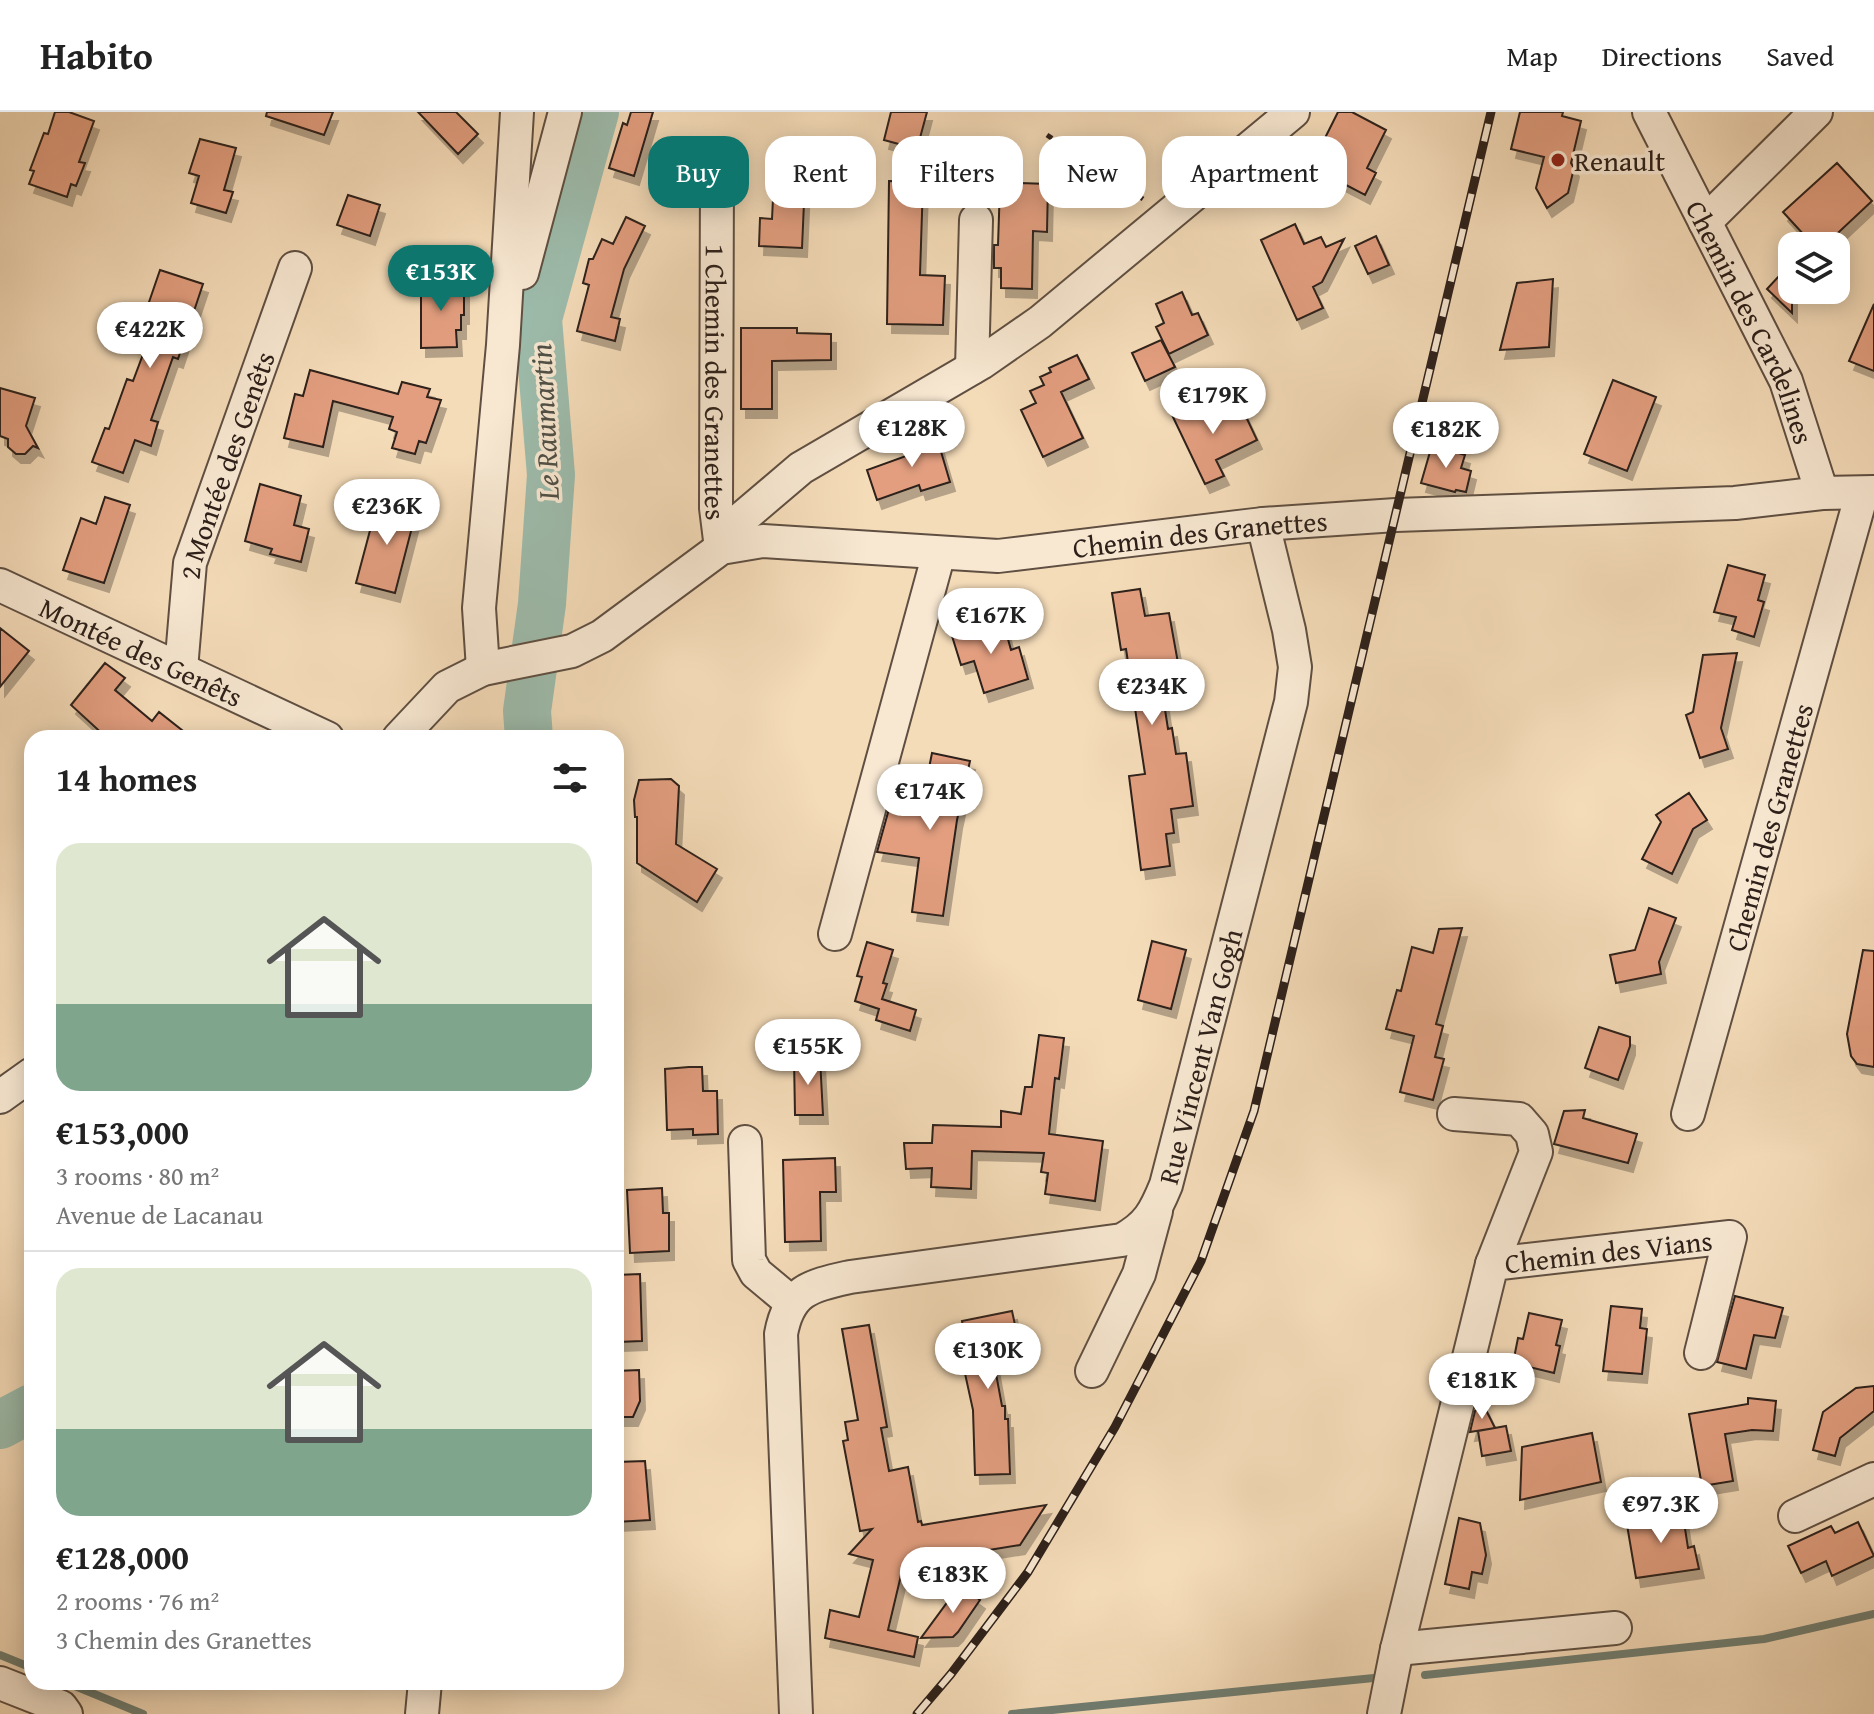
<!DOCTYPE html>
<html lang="en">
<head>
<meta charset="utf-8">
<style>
  :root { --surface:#fff; --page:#f2f2f2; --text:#222; --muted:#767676; --line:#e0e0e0; --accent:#0f766e }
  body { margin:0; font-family:"Gentium Book Plus",serif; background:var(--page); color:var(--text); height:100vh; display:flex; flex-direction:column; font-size:30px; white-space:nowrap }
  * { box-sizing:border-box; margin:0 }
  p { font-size:26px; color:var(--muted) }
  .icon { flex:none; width:44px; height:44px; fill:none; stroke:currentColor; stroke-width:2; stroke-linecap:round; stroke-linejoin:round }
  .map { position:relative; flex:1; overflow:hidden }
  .side { position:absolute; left:24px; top:618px; width:600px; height:960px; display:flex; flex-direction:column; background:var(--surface); border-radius:24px; box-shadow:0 4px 20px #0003 }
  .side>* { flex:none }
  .top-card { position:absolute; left:648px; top:24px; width:760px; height:72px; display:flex; gap:16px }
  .fabs { position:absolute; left:1778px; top:120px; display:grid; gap:16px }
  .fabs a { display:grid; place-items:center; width:72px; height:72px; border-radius:16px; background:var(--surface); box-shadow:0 4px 20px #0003; font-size:40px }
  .price { position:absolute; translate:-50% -68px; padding:0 18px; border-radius:28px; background:#fff; color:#222; font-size:26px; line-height:52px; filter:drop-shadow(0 2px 4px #0008) }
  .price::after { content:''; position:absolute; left:50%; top:48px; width:24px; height:18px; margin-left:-12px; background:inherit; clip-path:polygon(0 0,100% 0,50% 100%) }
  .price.on { background:var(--accent); color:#fff }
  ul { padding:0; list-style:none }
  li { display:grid; align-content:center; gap:16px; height:424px; padding:0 32px }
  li+li { border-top:2px solid var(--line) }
  li span { display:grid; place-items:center; height:248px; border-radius:24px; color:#555 }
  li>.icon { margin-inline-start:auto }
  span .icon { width:144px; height:144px; fill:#fffc; stroke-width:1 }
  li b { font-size:34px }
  h2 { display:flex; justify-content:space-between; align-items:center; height:96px; padding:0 32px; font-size:34px }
  .chip { padding:0 28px; border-radius:24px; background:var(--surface); box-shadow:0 4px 20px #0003; font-size:28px; line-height:72px }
  .chip.on { background:var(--accent); color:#fff }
  header { display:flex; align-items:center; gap:48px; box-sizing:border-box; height:112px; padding:0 40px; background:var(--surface); border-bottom:2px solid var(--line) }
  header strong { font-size:38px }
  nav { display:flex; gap:44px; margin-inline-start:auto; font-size:28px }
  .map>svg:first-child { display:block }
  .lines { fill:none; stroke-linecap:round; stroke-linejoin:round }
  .stream { stroke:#707e72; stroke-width:8 }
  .river { stroke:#9dbcac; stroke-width:48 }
  .building { fill:#e29e7f; stroke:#2d201a; stroke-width:2; filter:url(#shadow) }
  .minor-casing { stroke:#5f4f42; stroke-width:36 }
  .path { stroke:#2d201a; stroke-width:5; stroke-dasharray:6 4; stroke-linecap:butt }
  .minor { stroke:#f8e8d2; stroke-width:32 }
  .rail-casing { stroke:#2d201a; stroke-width:9 }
  .rail { stroke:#f8e8d2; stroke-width:6; stroke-dasharray:18; stroke-linecap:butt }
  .poi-dot { fill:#8f2418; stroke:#f8e8d2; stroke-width:3 }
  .labels { text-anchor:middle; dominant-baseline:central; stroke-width:7; stroke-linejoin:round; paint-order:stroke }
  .poi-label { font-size:28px; fill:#2d201a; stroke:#f8e8d2; text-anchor:start }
  .street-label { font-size:28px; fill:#2d201a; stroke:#f8e8d2 }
  .water-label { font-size:30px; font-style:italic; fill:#4f4f46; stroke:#f8e8d2 }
</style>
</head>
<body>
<header>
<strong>Habito</strong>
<nav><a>Map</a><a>Directions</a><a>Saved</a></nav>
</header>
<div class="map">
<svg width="1874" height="1602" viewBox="0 0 1874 1602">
  <defs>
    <filter id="shadow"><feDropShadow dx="5" dy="9" stdDeviation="0" flood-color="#0004"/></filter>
  </defs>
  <rect width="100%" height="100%" fill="#f5dcb9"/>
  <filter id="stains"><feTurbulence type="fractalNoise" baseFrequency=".0025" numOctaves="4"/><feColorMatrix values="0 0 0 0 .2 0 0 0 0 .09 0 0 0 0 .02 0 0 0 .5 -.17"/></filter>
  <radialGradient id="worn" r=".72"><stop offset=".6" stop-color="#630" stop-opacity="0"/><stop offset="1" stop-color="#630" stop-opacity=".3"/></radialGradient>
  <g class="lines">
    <!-- stream -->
    <path class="stream" d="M0,1543l32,13
      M1425,1563l339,-36 110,-25
      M65,1570l78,32
      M1012,1602l372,-37"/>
    <!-- river -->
    <path class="river" d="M529,626l-2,-27 15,-107 9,-129 -13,-156 57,-207
      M0,1313l32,-17"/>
  </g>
  <!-- building -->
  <path class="building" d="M55,0h14l25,9 -15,41 6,1 -9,23 -5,-2 -4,13 -38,-13 5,-13 -4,-1 14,-37 4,1z
    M267,0h66l-9,23 -58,-19z
    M418,0h38l22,22 -20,20z
    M631,0h22l-19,64 -25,-8 14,-45 4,2z
    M891,0h36l-10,37 -33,-9z
    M1338,0h14l34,18 -19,38 9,5 -11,22 -61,-32 12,-23 6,4z
    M1520,0h43l-1,4 19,5 -10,42 3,5 -6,25 -21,15 -11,-20 8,-31 -33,-8z
    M200,27l36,9 -12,42 9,2 -7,21 -35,-10 8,-27 -10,-3z
    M1837,51l35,38 -48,45h-29l10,-10 -22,-24z
    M774,67l31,1 -3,68 -43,-2 1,-28 12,1z
    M889,69l34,1 -3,93 25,1 -2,49 -56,-1z
    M1020,71l28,1 -1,48 -14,-1 -1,58 -31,-1v-20h-7v-23h4l2,-60h20z
    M348,83l32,10 -10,31 -33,-11z
    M626,105l19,9 -21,43 -13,48 9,2 -5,22 -38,-10 12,-46 -6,-2 6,-24h4l9,-20 11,5z
    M1295,112l9,20 17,-7 5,10 18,-8 -22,43 -9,5 10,21 -26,12 -36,-80z
    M1376,124l13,29 -21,9 -13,-28z
    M1792,150v51l-25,-24z
    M160,158l43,14 -25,75 -5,-2 -22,63 7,2 -7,24 -16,-6 -12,33 -31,-11 13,-34 4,1 18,-50 6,2 18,-48 -6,-3 9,-23 -6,-2z
    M1553,167l-4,68 -49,3 17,-67z
    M464,169v34h-3v15h-5l1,17 -36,1v-66z
    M1182,180l10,23 6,-2 10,22 -39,19 -13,-27 8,-4 -8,-19z
    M1874,192v67l-25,-10z
    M741,216h56v5l34,1v26l-59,1v48h-31z
    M1161,228l14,27 -30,14 -13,-28z
    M1077,243l12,24 -28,13 22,46 -40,19 -22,-47 15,-7 -6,-12 14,-6 -4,-8 11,-5 -2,-4z
    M310,258l88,24 4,-12 28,7 -3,8 14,3 -15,43 -7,-2 -4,13 -23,-6 5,-16 -8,-3 4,-12 -60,-16 -10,46 -39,-9 11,-44 8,2z
    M1613,268l43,17 -29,74 -43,-17z
    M0,276l35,10 -9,28 12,22 -5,-2 -8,8h-9l-8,-7v-8l-8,-3z
    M1201,289l8,17 31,-14 17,36 -41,20 8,16 -19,8 -33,-69z
    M934,316l16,54 -29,9 -2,-6 -42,15 -10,-30 42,-15 -2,-5 11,-3 -4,-13z
    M1432,333l33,10 -4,13 10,3 -5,21 -10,-2 -1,2 -34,-9z
    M260,372l41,12 -7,29 15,4 -8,33 -31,-8 2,-5 -27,-8z
    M105,385l25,8 -26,78 -41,-13 18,-52 15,6z
    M385,388l32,8 -22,85 -39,-10 20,-75 7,2z
    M1728,453l37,10 -7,25 6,2 -10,35 -22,-7 4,-13 -22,-5z
    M1140,477l5,27 24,-3 11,61 -20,3 8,52 4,-1 4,26 10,-1 7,53 -22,3 3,24 -8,1 4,32 -29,4 -12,-94 16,-2 -19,-125 -5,1 -9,-57z
    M1003,509l8,29 8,-3 9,32 -44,14 -10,-32 -13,4 -9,-29z
    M0,516l29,23 -29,36z
    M1737,541l-16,75 7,21 -28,9 -14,-43 7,-3 10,-57z
    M105,551l20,15 -10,12 37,31 7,-9 33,26h-85l-36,-33z
    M932,641l38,8 -13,59 -14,96 -31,-4 7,-54 -42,-6 12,-43 31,5z
    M671,667l8,7 -3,58 41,25 -20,33 -60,-39v-46h-2l-1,-17 5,-20z
    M1689,681l18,27 -14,9 -21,45 -30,-15 19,-37 -5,-7z
    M1649,796l27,10 -17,44 2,12 -45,9 -6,-28 25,-5z
    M1462,816l-26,96 7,2 -8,31 9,2 -11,41 -33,-8 14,-56 -28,-7 11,-39 4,1 11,-44 21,6 6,-24z
    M1152,829l34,9 -15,59 -33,-9z
    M867,830l26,8 -10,33 4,1 -5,15 34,11 -6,21 -34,-11 3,-11 -24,-8 7,-24 -5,-1z
    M1863,838l11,1v116l-17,-3 -6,-8 -4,-22z
    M1599,915l31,10v9l-12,34 -33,-12z
    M1039,923l25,3 -5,41 -4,-1 -6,56 54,7 -8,60 -50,-7 3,-21 -7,-1 3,-19 -72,-2 -1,38 -40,-2 1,-19 -26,1 -2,-26h28l1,-18 68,2v-16l20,3 4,-27h7z
    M794,946h26l3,57h-28z
    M689,955h13l1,24h14l1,43 -25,1v-6l-26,1 -2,-61z
    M1585,998l-2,8 54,16 -9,29 -74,-19 10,-33z
    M835,1046l1,34h-16l1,49 -36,1 -2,-82z
    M662,1076l1,25h6v38l-39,2 -3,-63z
    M640,1162l2,67 -24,1 -2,-67z
    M1735,1184l48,12 -8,30 -21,-3 -8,34 -29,-7z
    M1611,1194l31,3 -2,19 7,1 -5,45 -39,-3z
    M1012,1199l5,23 -17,3 5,24 -11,2 8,43h3v13h3l2,55 -35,1 -2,-65 -9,-41 7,-2 -9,-46z
    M1529,1201l33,7 -6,25 4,1 -6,27 -41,-10 5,-25 5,1z
    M869,1213l18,102 -6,1 8,43 19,-4 10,55 3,-1 1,4 124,-20 -26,40 -98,16 -20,10 -14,59 30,7 -4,20 -89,-19 5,-28 29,7 14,-57 -24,-6 23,-25 -12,2 -17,-90 5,-1 -3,-18 13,-2 -16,-91z
    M639,1258l1,31 -7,16h-17v-46z
    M1874,1274v25l-34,27 -5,18 -22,-6 10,-38 33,-24z
    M1748,1286l28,3 -3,30 -21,-1 -27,4 8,47 -31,5 -13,-72 59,-10z
    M1484,1294l11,22 -25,4 5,-21z
    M1506,1314l5,25 -29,5 -4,-25z
    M1592,1321l9,49 -81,18 2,-53z
    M645,1349l5,59 -34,2v-60z
    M1682,1397l6,39 6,-2 5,23 -63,9 -10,-59z
    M1459,1406l21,5 6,32 -4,19 -10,-2 -3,17 -24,-5z
    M1858,1410l16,34 -42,20 -6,-15 -25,12 -13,-27 43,-20 4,7z
    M960,1473l20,15 -22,32 -5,5 -32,1z"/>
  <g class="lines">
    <defs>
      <g id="minor">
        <path id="s1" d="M1649,0l137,269 36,112"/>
        <path id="s2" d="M717,54l-1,342 5,40"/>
        <path d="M1705,110l111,-110"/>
        <path d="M522,161l43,-161"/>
        <path d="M972,256l4,-148"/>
        <path d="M721,436l20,-29 60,-51 180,-105 59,-41 253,-210"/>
        <path id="s3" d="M0,473l327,153"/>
        <path id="s4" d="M181,557l9,-106 105,-295"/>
        <path d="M483,557l-4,-61 24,-263 14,-233"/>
        <path id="s5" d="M399,626l48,-51 36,-18 89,-18 30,-15 119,-88 42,-7 235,15 265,-32 133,-9 339,-12 87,-10 52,-1"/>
        <path d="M835,822l104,-381"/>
        <path d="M0,985l32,-23"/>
        <path d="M1454,1002l65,5 13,15 4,18 -44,112"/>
        <path id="s6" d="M1688,1002l174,-621"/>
        <path d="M745,1030l4,118 7,13 36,30"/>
        <path d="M1092,1259l47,-97 17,-63"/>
        <path d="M1795,1404l79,-37"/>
        <path d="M1397,1537l218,-21"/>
        <path d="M0,1571l61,24 5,7"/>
        <path d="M422,1602l3,-32"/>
        <path id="s7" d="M796,1602l-15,-380c8,-44 29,-48 69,-57l272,-37c26,-14 33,-28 44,-55l125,-483 4,-35 -6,-37 -26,-106"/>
        <path id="s8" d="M1384,1602l13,-65 95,-385 238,-27 -29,116"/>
      </g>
    </defs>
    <!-- minor casing -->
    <use href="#minor" class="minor-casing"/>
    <!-- path -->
    <path class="path" d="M1047,23l96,64"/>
    <!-- minor -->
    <use href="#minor" class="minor"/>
    <defs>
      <path id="rail" d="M917,1602l34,-40 77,-102 87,-145 86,-166 53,-150 237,-999"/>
    </defs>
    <!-- rail casing -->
    <use href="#rail" class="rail-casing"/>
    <!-- rail -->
    <use href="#rail" class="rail"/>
  </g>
  <!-- markers -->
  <circle class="poi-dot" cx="1558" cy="48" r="8"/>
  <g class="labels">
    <!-- poi labels -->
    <g class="poi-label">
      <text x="1574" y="48">Renault</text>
    </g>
    <!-- street labels -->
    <g class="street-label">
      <text stroke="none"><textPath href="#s1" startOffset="234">Chemin des Cardelines</textPath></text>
      <text stroke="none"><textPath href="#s2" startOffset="216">1 Chemin des Granettes</textPath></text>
      <text stroke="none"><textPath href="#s4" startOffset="210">2 Montée des Genêts</textPath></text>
      <text stroke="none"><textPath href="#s5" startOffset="864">Chemin des Granettes</textPath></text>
      <text stroke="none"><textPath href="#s3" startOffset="156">Montée des Genêts</textPath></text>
      <text stroke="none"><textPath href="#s6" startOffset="298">Chemin des Granettes</textPath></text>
      <text stroke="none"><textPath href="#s7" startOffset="958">Rue Vincent Van Gogh</textPath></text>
      <text stroke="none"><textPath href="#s8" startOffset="580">Chemin des Vians</textPath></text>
    </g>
    <!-- water labels -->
    <g class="water-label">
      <text transform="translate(544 310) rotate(-93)">Le Raumartin</text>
    </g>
  </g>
  <rect width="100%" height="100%" filter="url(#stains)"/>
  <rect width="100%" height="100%" fill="url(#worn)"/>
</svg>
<div class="fabs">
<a><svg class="icon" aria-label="layers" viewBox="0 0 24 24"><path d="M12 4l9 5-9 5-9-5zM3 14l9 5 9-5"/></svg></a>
</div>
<b class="price on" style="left:441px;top:201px">€153K</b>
<b class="price" style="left:150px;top:258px">€422K</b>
<b class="price" style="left:1213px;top:324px">€179K</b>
<b class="price" style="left:912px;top:357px">€128K</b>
<b class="price" style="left:1446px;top:358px">€182K</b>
<b class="price" style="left:387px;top:435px">€236K</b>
<b class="price" style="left:991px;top:544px">€167K</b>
<b class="price" style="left:1152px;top:615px">€234K</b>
<b class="price" style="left:930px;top:720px">€174K</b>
<b class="price" style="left:808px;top:975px">€155K</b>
<b class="price" style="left:988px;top:1279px">€130K</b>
<b class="price" style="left:1482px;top:1309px">€181K</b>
<b class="price" style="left:1661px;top:1433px">€97.3K</b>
<b class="price" style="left:953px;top:1503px">€183K</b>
<div class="top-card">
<a class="chip on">Buy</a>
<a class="chip">Rent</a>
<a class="chip">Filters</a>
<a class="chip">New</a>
<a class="chip">Apartment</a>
</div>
<section class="side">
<h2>14 homes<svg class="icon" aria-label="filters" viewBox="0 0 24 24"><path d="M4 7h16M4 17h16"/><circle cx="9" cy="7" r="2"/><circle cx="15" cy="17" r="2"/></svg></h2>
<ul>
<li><span style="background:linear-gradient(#dfe7d0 65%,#7fa58c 0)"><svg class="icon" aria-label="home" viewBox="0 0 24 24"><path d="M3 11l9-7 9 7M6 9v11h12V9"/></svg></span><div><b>€153,000</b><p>3 rooms · 80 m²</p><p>Avenue de Lacanau</p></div></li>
<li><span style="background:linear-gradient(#dfe7d0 65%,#7fa58c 0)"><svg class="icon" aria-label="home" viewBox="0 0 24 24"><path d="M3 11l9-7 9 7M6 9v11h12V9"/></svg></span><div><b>€128,000</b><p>2 rooms · 76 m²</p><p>3 Chemin des Granettes</p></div></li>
</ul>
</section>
</div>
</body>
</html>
